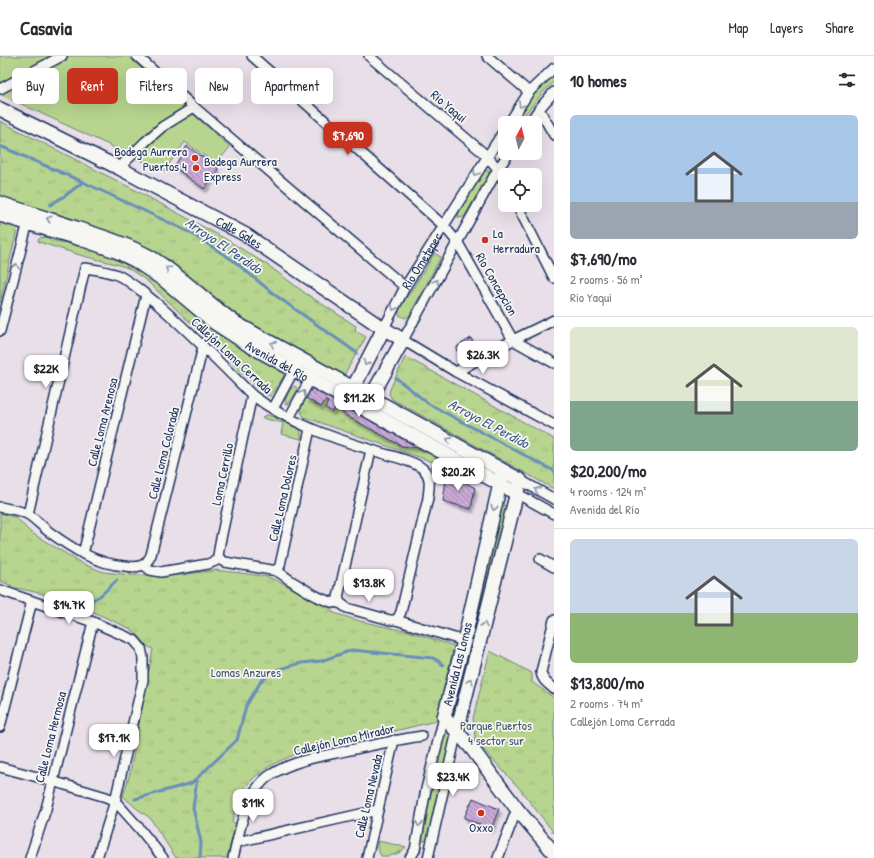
<!DOCTYPE html>
<html lang="en">
<head>
<meta charset="utf-8">
<style>
  :root { --surface:#fff; --page:#f2f2f3; --text:#2b2b33; --muted:#7c7c81; --line:#e1e1e2; --accent:#c8321e }
  body { margin:0; font-family:"Patrick Hand",sans-serif; background:var(--page); color:var(--text); height:100vh; display:flex; flex-direction:column; font-size:15px; white-space:nowrap }
  * { box-sizing:border-box; margin:0 }
  p { font-size:13px; color:var(--muted) }
  .icon { flex:none; width:22px; height:22px; fill:none; stroke:currentColor; stroke-width:2; stroke-linecap:round; stroke-linejoin:round }
  .map { position:relative; flex:1; overflow:hidden }
  .sheet { display:flex; flex-direction:column; background:var(--surface); width:320px }
  .sheet>* { flex:none }
  .guide { position:absolute; left:12px; top:12px; width:380px; height:36px; display:flex; gap:8px }
  .needle { width:26px; rotate:7deg }
  .buttons { position:absolute; left:498px; top:60px; display:grid; gap:8px }
  .buttons a { display:grid; place-items:center; width:44px; height:44px; border-radius:6px; background:var(--surface); box-shadow:0 4px 16px #0002; font-size:20px }
  .price { position:absolute; translate:-50% -34px; padding:0 9px; border-radius:8px; background:#fff; color:#222; font-size:13px; line-height:26px; filter:drop-shadow(0 1px 2px #0008) }
  .price::after { content:''; position:absolute; left:50%; top:24px; width:12px; height:9px; margin-left:-6px; background:inherit; clip-path:polygon(0 0,100% 0,50% 100%) }
  .price.on { background:var(--accent); color:#fff }
  ul { padding:0; list-style:none }
  li { display:grid; align-content:center; gap:8px; height:212px; padding:0 16px }
  li+li { border-top:1px solid var(--line) }
  li span { display:grid; place-items:center; height:124px; border-radius:6px; color:#555 }
  li>.icon { margin-inline-start:auto }
  span .icon { width:72px; height:72px; fill:#fffc; stroke-width:1 }
  li b { font-size:17px }
  h2 { display:flex; justify-content:space-between; align-items:center; height:48px; padding:0 16px; font-size:17px }
  .pill { padding:0 14px; border-radius:6px; background:var(--surface); box-shadow:0 4px 16px #0002; font-size:14px; line-height:36px }
  .pill.on { background:var(--accent); color:#fff }
  header { display:flex; align-items:center; gap:24px; box-sizing:border-box; height:56px; padding:0 20px; background:var(--surface); border-bottom:1px solid var(--line) }
  header strong { font-size:19px }
  nav { display:flex; gap:22px; margin-inline-start:auto; font-size:14px }
  main { display:flex; flex:1; min-height:0 }
  .map>svg:first-child { display:block }
  .green { fill:#b7d58e; stroke:#698276 }
  .park { fill:url(#park-tufts); stroke:#698276 }
  .lines { fill:none; stroke-linecap:round; stroke-linejoin:round }
  .stream { stroke:#6b8ebd; stroke-width:3 }
  .building { fill:url(#building-back-hatch); stroke:#1b2f5e; filter:url(#shadow) }
  .street-casing { stroke:#1b2f5e; stroke-width:12 }
  .secondary-casing { stroke:#1b2f5e; stroke-width:16 }
  .street { stroke:#f6f6f2; stroke-width:9 }
  .secondary { stroke:#f6f6f2; stroke-width:13 }
  .oneway { stroke:#8892a8 }
  .poi-dot { fill:#c8321e; stroke:#f6f6f2; stroke-width:1.5 }
  .labels { text-anchor:middle; dominant-baseline:central; stroke-width:3.5; stroke-linejoin:round; paint-order:stroke }
  .street-label { font-size:13px; fill:#1b2f5e; stroke:#f6f6f2 }
  .poi-label { font-size:13px; fill:#1b2f5e; stroke:#f6f6f2; text-anchor:start }
  .park-label { font-size:13px; fill:#42586a; stroke:#f6f6f2 }
  .water-label { font-size:14px; font-style:italic; fill:#3c5786; stroke:#f6f6f2 }
</style>
</head>
<body>
<header>
<strong>Casavia</strong>
<nav><a>Map</a><a>Layers</a><a>Share</a></nav>
</header>
<main>
<div class="map">
<svg width="554" height="802" viewBox="0 0 554 802">
  <defs>
    <pattern id="park-tufts" width="24" height="20" patternUnits="userSpaceOnUse"><rect width="24" height="20" fill="#b7d58e"/><path d="M3 7l-1-3M5 7V3M7 7l1-3M15 17l-1-3M17 17v-4M19 17l1-3" fill="none" stroke="#9db77d"/></pattern>
    <pattern id="building-back-hatch" width="6" height="6" patternUnits="userSpaceOnUse"><rect width="6" height="6" fill="#caa9d4"/><path d="M-1 5l2 2M0 0l6 6M5-1l2 2" fill="none" stroke="#a38aaf"/></pattern>
    <filter id="shadow"><feDropShadow dx="2.5" dy="4" stdDeviation="1" flood-color="#0004"/></filter>
  </defs>
  <rect width="100%" height="100%" fill="#e9dfe9"/>
  <filter id="ink" filterUnits="userSpaceOnUse"><feTurbulence type="fractalNoise" baseFrequency=".025" numOctaves="2"/><feDisplacementMap in="SourceGraphic" scale="8" xChannelSelector="R" yChannelSelector="G"/><feConvolveMatrix kernelMatrix="1 2 1 2 8 2 1 2 1" color-interpolation-filters="sRGB"/></filter>
  <g filter="url(#ink)">
    <!-- green -->
    <path class="green" d="M0,0h128l102,91 -14,17 -31,-22 -21,29 -164,-77z
      M550,19l4,1v6l-11,10 -25,31h-7l21,-30z
      M482,114l7,1v4l-25,42 -6,1 1,-7z
      M434,197l7,4 -32,59 -4,2 -6,-3v-6l27,-41z"/>
    <!-- park -->
    <path class="park" d="M0,65l137,70 87,47 45,28 36,27 51,33 -1,4 11,7 -22,38 -23,-10 -115,-69 -26,-25 -26,-20 -24,-12 -130,-42z
      M0,163l16,7 1,4 -17,73z
      M45,181l14,5 26,2 36,12 72,53 44,36 45,26 2,5 -13,20 -6,-1 -118,-114 -19,-13 -12,-4 -33,-8 -44,-14 -1,-2 2,-2z
      M405,301l3,1 146,81v50l-162,-90 -3,-5 1,-5z
      M295,330l2,2c-1,6 -5,11 -9,16h-2l-1,-3c2,-5 4,-13 10,-15z
      M315,332l130,72 -5,10 -3,-6 -4,-2 -129,-45 -4,-7 11,-21z
      M267,359l7,2 27,13v9l-20,-5 2,-11 -21,-5 2,-2z
      M505,449l2,2 -51,201 -3,1 -1,-2 49,-199z
      M0,457l17,5 13,14 53,32 21,8 28,3h50l33,-5 41,5 12,2 12,5 49,25 5,6 26,8 36,8 9,1 49,16 -18,75c-22,5 -44,11 -66,16 -42,8 -100,16 -127,53 -6,9 -8,22 -11,32l4,1 -9,35h-51l-26,-40 -14,-10 -13,-12 7,-23 23,-124 -6,-3 -7,-9 -9,-8 -38,-17 -37,-15 -39,-9 -17,-7z
      M490,595l42,22v9l22,16v135l-35,-45 -39,-42 -5,-8 -2,-20z
      M449,676l4,3 -25,105 -6,1 -1,-3 23,-102z
      M378,785l28,6c-6,7 -15,10 -25,9l-4,-8z"/>
    <g class="lines">
      <!-- stream -->
      <path class="stream" d="M0,90l83,36 106,50 45,29 41,34 82,58
        M50,149l16,-10 17,-13
        M396,322l33,26 125,67
        M432,411l12,-9
        M80,551l20,-11 17,-16
        M197,723l-4,29 8,34 -1,16
        M135,743l57,-16 45,-43 9,-34 15,-25 15,-11 25,-7 20,-2 31,-11 81,8 5,3 5,4"/>
    </g>
    <!-- building -->
    <path class="building" d="M187,90l31,22 -1,4 -13,17 -30,-22z
      M471,282l6,12 -1,1 -9,4 -11,-5 2,-4z
      M313,332l113,61 -24,-3 -57,-31 -9,-8 -4,5 -7,-4 3,-6 -3,-1 -4,6 -15,-9 5,-9z
      M447,416l28,16 -4,21 -28,-8z
      M473,742l26,11 -8,20 -27,-11z"/>
    <g class="lines">
      <defs>
        <g id="street">
          <path d="M137,0l57,51 211,180"/>
          <path d="M252,0l192,170 14,17 55,97 41,23"/>
          <path d="M369,0l118,100 11,13 7,13"/>
          <path d="M487,0l42,36"/>
          <path d="M0,33l62,-33"/>
          <path d="M539,53l15,26"/>
          <path d="M509,67l20,-31 25,-24"/>
          <path d="M529,67l10,-14 15,-17"/>
          <path d="M509,97l-11,16 -95,171 53,32 98,53"/>
          <path d="M119,112l26,-26 17,-15 32,-20"/>
          <path d="M517,149l37,73"/>
          <path id="s1" d="M384,272l21,-41 100,-158"/>
          <path d="M0,275l29,-113"/>
          <path d="M456,316l57,-32 41,-20"/>
          <path d="M273,353l23,-43"/>
          <path d="M289,362l24,-44"/>
          <path d="M520,424l34,19"/>
          <path d="M516,437l38,21"/>
          <path d="M0,451c9,2 19,3 27,7 5,2 16,13 21,17 23,17 48,33 77,35 12,2 21,1 26,-11l52,-208"/>
          <path d="M28,458l57,-246c10,1 20,3 30,6 15,6 27,18 40,28 34,29 65,61 97,93 36,27 77,42 120,55 13,5 42,10 51,19 9,8 6,18 5,29l-27,114 -3,6 -2,2"/>
          <path d="M83,498l63,-259"/>
          <path d="M220,503l-2,-3 2,-13 32,-148"/>
          <path d="M220,503l5,3 46,8c7,0 13,6 19,10 13,8 35,24 50,23"/>
          <path d="M540,503l14,8"/>
          <path d="M144,509l6,5 11,2 47,-8 12,-5"/>
          <path d="M275,514l4,-2 1,-3 30,-136"/>
          <path d="M0,534l93,32 41,18 7,8 2,10v22l-28,121 -18,57"/>
          <path d="M340,547l-2,-6 1,-4 32,-143"/>
          <path d="M340,547l7,5 43,12h6l68,21"/>
          <path d="M554,564l-13,52c1,8 7,12 13,17"/>
          <path d="M0,671l32,-126"/>
          <path d="M0,711l52,14 54,16 9,4 25,28 23,29"/>
          <path d="M237,786l141,-32"/>
          <path d="M30,802l16,-49 47,-187"/>
          <path d="M233,802c6,-22 9,-47 22,-67 4,-6 10,-13 17,-17 21,-13 45,-17 69,-22 27,-6 54,-12 81,-16"/>
          <path d="M367,802l27,-118"/>
          <path d="M410,802l5,-8 11,-61 18,-72"/>
          <path d="M428,802l29,-127"/>
          <path d="M498,802l19,-49"/>
        </g>
        <g id="secondary">
          <path id="s2" d="M0,53l119,59 127,67 129,88 28,17 -36,64"/>
          <path d="M0,147c26,9 52,17 79,26 25,8 50,16 73,29 31,19 56,46 85,66l283,156 -63,251"/>
          <path id="s3" d="M0,159l84,25 32,11 20,10 28,19 51,43 34,22 267,148"/>
          <path d="M350,338l34,-66"/>
          <path d="M502,419l-38,166 -20,76 29,33 44,59 37,44"/>
        </g>
      </defs>
      <!-- street casing -->
      <use href="#street" class="street-casing"/>
      <!-- secondary casing -->
      <use href="#secondary" class="secondary-casing"/>
      <!-- street -->
      <use href="#street" class="street"/>
      <!-- secondary -->
      <use href="#secondary" class="secondary"/>
    </g>
    <!-- one-way arrows -->
    <defs><path id="oneway-chevron" d="M-2-3.5L2.5 0L-2 3.5" fill="none" stroke-width="1.6" stroke-linecap="round" stroke-linejoin="round"/></defs>
    <g class="oneway">
      <use href="#oneway-chevron" transform="translate(521 49) rotate(123)"/>
      <use href="#oneway-chevron" transform="translate(476 117) rotate(122)"/>
      <use href="#oneway-chevron" transform="translate(49 163) rotate(-162)"/>
      <use href="#oneway-chevron" transform="translate(16 210) rotate(-76)"/>
      <use href="#oneway-chevron" transform="translate(168 213) rotate(-145)"/>
      <use href="#oneway-chevron" transform="translate(436 226) rotate(-60)"/>
      <use href="#oneway-chevron" transform="translate(394 252) rotate(117)"/>
      <use href="#oneway-chevron" transform="translate(273 288) rotate(-151)"/>
      <use href="#oneway-chevron" transform="translate(366 307) rotate(116)"/>
      <use href="#oneway-chevron" transform="translate(303 337) rotate(-61)"/>
      <use href="#oneway-chevron" transform="translate(449 384) rotate(-151)"/>
      <use href="#oneway-chevron" transform="translate(537 434) rotate(-151)"/>
      <use href="#oneway-chevron" transform="translate(494 452) rotate(103)"/>
      <use href="#oneway-chevron" transform="translate(484 569) rotate(-77)"/>
      <use href="#oneway-chevron" transform="translate(470 625) rotate(-76)"/>
      <use href="#oneway-chevron" transform="translate(419 768) rotate(100)"/>
    </g>
  </g>
  <!-- markers -->
  <g class="poi-dot">
    <circle cx="195" cy="102" r="4"/>
    <circle cx="196" cy="112" r="4"/>
    <circle cx="485" cy="184" r="4"/>
    <circle cx="481" cy="757" r="4"/>
  </g>
  <g class="labels">
    <!-- street labels -->
    <g class="street-label">
      <text transform="translate(449 50) rotate(40)">Rio Yaqui</text>
      <text stroke="none"><textPath href="#s2" startOffset="269">Calle Gales</textPath></text>
      <text stroke="none"><textPath href="#s1" startOffset="77">Rio Ometepec</textPath></text>
      <text transform="translate(497 228) rotate(60)">Rio Concepcion</text>
      <text transform="translate(232 299) rotate(43)">Callejón Loma Cerrada</text>
      <text stroke="none"><textPath href="#s3" startOffset="317">Avenida del Río</textPath></text>
      <text transform="translate(102 366) rotate(-76)">Calle Loma Arenosa</text>
      <text transform="translate(163 397) rotate(-76)">Calle Loma Colorada</text>
      <text transform="translate(222 418) rotate(-78)">Loma Cerrillo</text>
      <text transform="translate(282 442) rotate(-77)">Calle Loma Dolores</text>
      <text transform="translate(457 608) rotate(-76)">Avenida Las Lomas</text>
      <text transform="translate(50 681) rotate(-76)">Calle Loma Hermosa</text>
      <text transform="translate(344 683) rotate(-13)">Callejón Loma Mirador</text>
      <text transform="translate(368 740) rotate(-77)">Calle Loma Nevada</text>
    </g>
    <!-- poi labels -->
    <g class="poi-label">
      <text x="187" y="95" text-anchor="end">Bodega Aurrera<tspan x="187" dy="15">Puertos 4</tspan></text>
      <text x="204" y="105">Bodega Aurrera<tspan x="204" dy="15">Express</tspan></text>
      <text x="493" y="177">La<tspan x="493" dy="15">Herradura</tspan></text>
      <text x="481" y="771" text-anchor="middle">Oxxo</text>
    </g>
    <!-- park labels -->
    <g class="park-label">
      <text x="246" y="616">Lomas Anzures</text>
      <text x="496" y="669">Parque Puertos<tspan x="496" dy="15">4 sector sur</tspan></text>
    </g>
    <!-- water labels -->
    <g class="water-label">
      <text transform="translate(224 189) rotate(34)">Arroyo El Perdido</text>
      <text transform="translate(489 367) rotate(28)">Arroyo El Perdido</text>
    </g>
  </g>
</svg>
<div class="buttons">
<a><svg class="needle" viewBox="-14 -14 28 28"><path d="M0-13l5 13h-10z" fill="#e53935"/><path d="M0 13l5-13h-10z" fill="#7c7c81"/></svg></a>
<a><svg class="icon" aria-label="locate" viewBox="0 0 24 24"><circle cx="12" cy="12" r="6"/><path d="M12 2v4M12 18v4M2 12h4M18 12h4"/></svg></a>
</div>
<b class="price on" style="left:348px;top:100px">$7,690</b>
<b class="price" style="left:483px;top:319px">$26.3K</b>
<b class="price" style="left:46px;top:333px">$22K</b>
<b class="price" style="left:359px;top:362px">$11.2K</b>
<b class="price" style="left:458px;top:436px">$20.2K</b>
<b class="price" style="left:369px;top:547px">$13.8K</b>
<b class="price" style="left:69px;top:569px">$14.7K</b>
<b class="price" style="left:114px;top:702px">$17.1K</b>
<b class="price" style="left:453px;top:741px">$23.4K</b>
<b class="price" style="left:253px;top:767px">$11K</b>
<div class="guide">
<a class="pill">Buy</a>
<a class="pill on">Rent</a>
<a class="pill">Filters</a>
<a class="pill">New</a>
<a class="pill">Apartment</a>
</div>
</div>
<section class="sheet">
<h2>10 homes<svg class="icon" aria-label="filters" viewBox="0 0 24 24"><path d="M4 7h16M4 17h16"/><circle cx="9" cy="7" r="2"/><circle cx="15" cy="17" r="2"/></svg></h2>
<ul>
<li><span style="background:linear-gradient(#a9c7e8 70%,#9aa5b1 0)"><svg class="icon" aria-label="home" viewBox="0 0 24 24"><path d="M3 11l9-7 9 7M6 9v11h12V9"/></svg></span><div><b>$7,690/mo</b><p>2 rooms · 56 m²</p><p>Rio Yaqui</p></div></li>
<li><span style="background:linear-gradient(#dfe7d0 60%,#7fa58c 0)"><svg class="icon" aria-label="home" viewBox="0 0 24 24"><path d="M3 11l9-7 9 7M6 9v11h12V9"/></svg></span><div><b>$20,200/mo</b><p>4 rooms · 124 m²</p><p>Avenida del Río</p></div></li>
<li><span style="background:linear-gradient(#c9d6e8 60%,#8fb573 0)"><svg class="icon" aria-label="home" viewBox="0 0 24 24"><path d="M3 11l9-7 9 7M6 9v11h12V9"/></svg></span><div><b>$13,800/mo</b><p>2 rooms · 74 m²</p><p>Callejón Loma Cerrada</p></div></li>
</ul>
</section>
</main>
</body>
</html>
